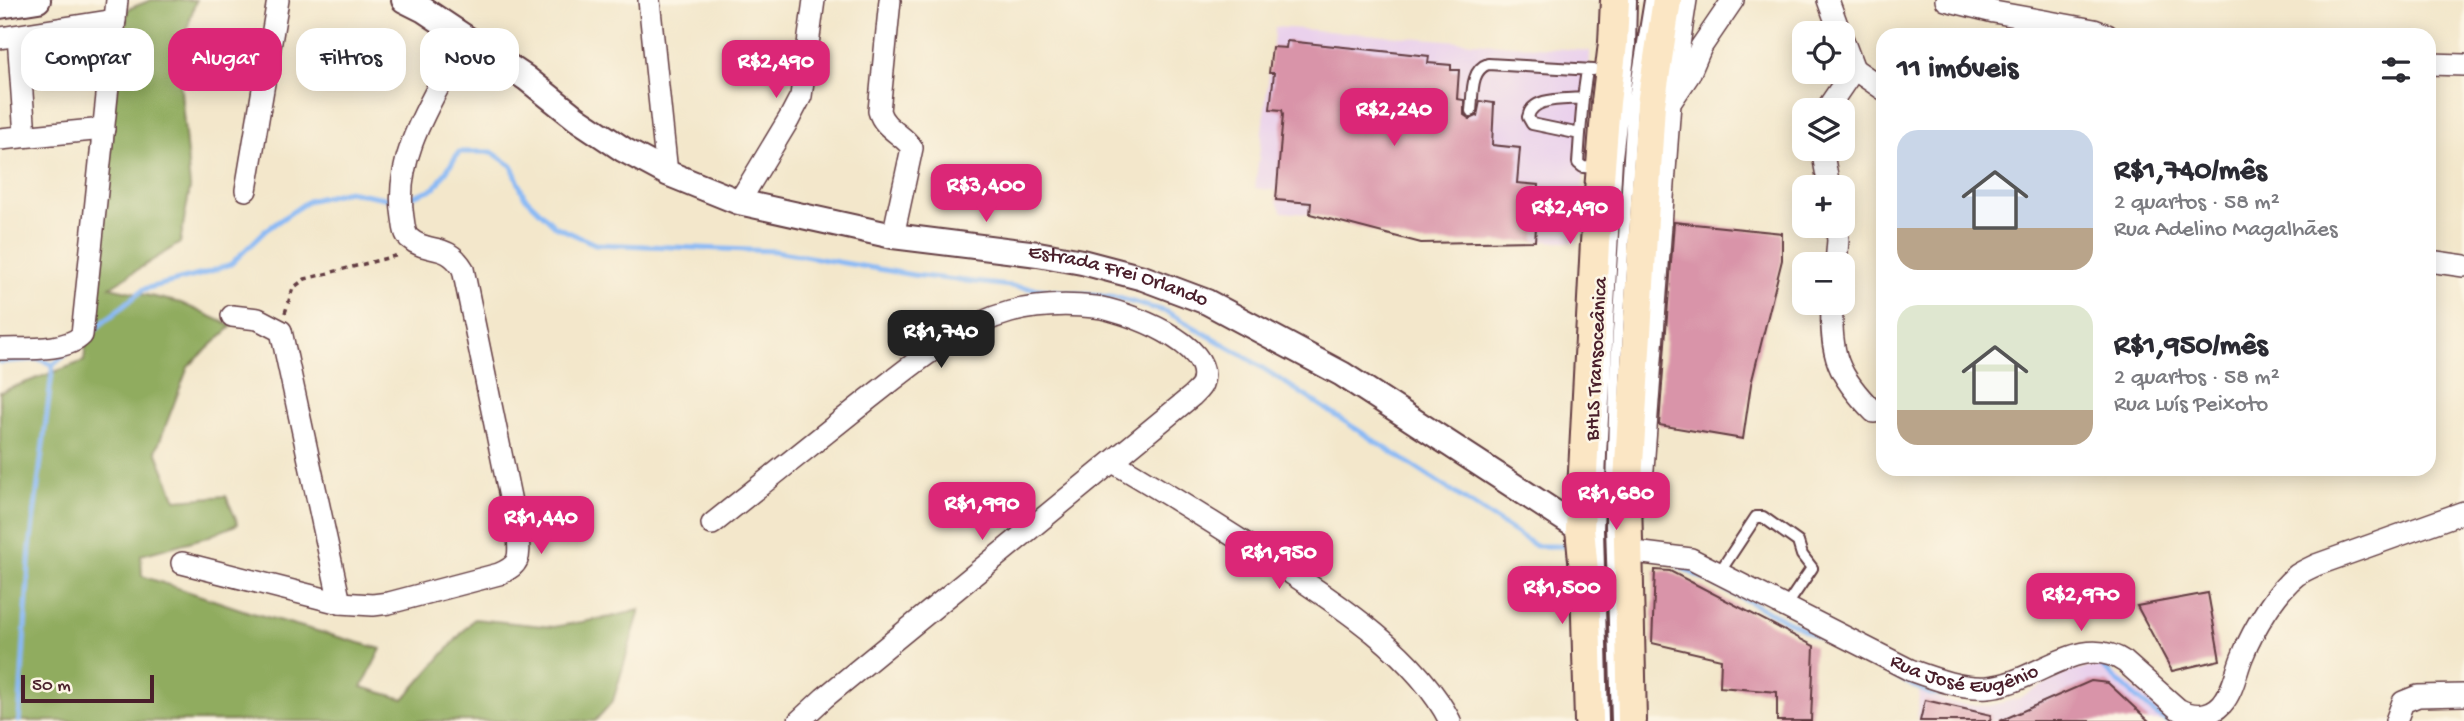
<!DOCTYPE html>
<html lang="pt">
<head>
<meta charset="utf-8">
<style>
  :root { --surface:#fff; --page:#f7f7f7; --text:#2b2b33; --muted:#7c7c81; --accent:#db2777 }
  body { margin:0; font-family:"Gochi Hand",sans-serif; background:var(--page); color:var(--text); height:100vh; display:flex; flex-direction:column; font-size:26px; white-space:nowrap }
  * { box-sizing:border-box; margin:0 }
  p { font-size:23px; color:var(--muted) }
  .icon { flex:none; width:38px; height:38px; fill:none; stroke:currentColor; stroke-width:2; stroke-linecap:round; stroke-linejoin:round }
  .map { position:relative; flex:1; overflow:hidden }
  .panel { position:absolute; left:1876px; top:28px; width:560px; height:448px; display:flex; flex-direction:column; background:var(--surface); border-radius:21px; box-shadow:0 4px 18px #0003 }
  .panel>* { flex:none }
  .banner { position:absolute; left:21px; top:28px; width:665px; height:63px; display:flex; gap:14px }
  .tools { position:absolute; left:1792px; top:21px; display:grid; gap:14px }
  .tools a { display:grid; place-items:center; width:63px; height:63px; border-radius:14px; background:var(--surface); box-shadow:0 4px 18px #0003; font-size:35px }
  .scale { position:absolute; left:21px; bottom:18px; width:133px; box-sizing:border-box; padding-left:7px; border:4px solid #4a1f2b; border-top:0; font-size:19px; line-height:24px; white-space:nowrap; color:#4a1f2b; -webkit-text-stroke:5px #fcf5e5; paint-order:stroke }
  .price { position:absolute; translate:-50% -60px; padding:0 16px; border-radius:14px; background:var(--accent); color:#fff; font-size:23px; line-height:46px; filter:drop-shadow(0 2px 4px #0008) }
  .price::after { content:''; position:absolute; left:50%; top:42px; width:21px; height:16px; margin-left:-10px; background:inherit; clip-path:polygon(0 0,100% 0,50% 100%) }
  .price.current { background:#222; color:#fff }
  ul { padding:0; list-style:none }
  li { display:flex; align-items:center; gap:21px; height:175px; padding:0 21px }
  li span { display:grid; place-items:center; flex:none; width:196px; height:140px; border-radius:21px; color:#555 }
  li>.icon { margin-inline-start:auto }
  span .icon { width:84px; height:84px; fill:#fffc; stroke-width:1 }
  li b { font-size:30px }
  h2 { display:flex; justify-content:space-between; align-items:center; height:84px; padding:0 21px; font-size:30px }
  .pill { padding:0 24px; border-radius:21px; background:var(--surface); box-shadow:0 4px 18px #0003; font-size:24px; line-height:63px }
  .pill.current { background:var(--accent); color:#fff }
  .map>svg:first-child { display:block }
  .built { fill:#ead1ec }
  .forest { fill:#90ac5f; stroke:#6d6645; stroke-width:2 }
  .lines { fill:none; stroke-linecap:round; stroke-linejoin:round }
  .stream { stroke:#89b9f5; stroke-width:5 }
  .building { fill:#d994a9 }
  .service-casing { stroke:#633d43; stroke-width:14 }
  .minor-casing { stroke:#633d43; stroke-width:24 }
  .tertiary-casing { stroke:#633d43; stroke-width:28 }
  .secondary-casing { stroke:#633d43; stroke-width:32 }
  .path { stroke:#633d43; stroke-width:3.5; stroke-dasharray:5 5; stroke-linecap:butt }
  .service { stroke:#fff; stroke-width:10 }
  .minor { stroke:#fff; stroke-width:21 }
  .tertiary { stroke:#fff; stroke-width:24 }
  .secondary { stroke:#fbe6c4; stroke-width:28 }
  .labels { text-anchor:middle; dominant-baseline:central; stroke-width:5; stroke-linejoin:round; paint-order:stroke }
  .street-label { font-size:21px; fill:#4a1f2b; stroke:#fcf5e5 }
</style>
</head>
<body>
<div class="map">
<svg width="2464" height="721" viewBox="0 0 2464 721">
  <rect width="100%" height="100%" fill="#fcf5e5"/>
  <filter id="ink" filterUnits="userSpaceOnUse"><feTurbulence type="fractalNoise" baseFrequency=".0143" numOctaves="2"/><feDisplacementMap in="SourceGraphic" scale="14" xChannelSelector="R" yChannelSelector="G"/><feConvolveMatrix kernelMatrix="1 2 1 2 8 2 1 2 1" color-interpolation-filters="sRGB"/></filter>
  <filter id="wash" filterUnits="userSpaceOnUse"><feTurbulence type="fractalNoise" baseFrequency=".00686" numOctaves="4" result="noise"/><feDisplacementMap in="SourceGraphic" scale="28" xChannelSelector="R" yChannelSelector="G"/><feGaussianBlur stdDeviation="1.57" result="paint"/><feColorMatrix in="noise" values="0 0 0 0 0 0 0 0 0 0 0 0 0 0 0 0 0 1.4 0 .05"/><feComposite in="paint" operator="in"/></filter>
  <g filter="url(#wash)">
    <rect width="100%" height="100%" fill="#f3e7cb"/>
    <!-- built -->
    <path class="built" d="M1275,27l315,24 -5,116 -8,76 -34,-2 -122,2 -111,-29 -28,-2 -6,-12 1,-9 -22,-3z
      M2096,666l22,9 39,32 25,14h-265l2,-29 39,12 30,2 29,-7 54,-28z"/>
    <!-- forest -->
    <path class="forest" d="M151,0h45l-18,58 12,130 -10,55 -70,44 71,16 51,23 -44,41 -32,84 20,49 50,-4 12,28 -31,13 -66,18 1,21 107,36 132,37 -19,38 42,12 70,-80 79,8 58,-10 29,-7 -27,91 -18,20h-595v-329l84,-31 26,-233 18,-119z"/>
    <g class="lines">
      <!-- stream -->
      <path class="stream" d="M408,198l27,-10 24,-36h33l20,14 12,30 31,30 40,18 180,7 138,24 205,23 49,14 74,42 295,192h29
        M89,334l55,-45 59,-15 28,-10 35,-34 42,-29 40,-10 47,9
        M0,362l39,-3 14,6
        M1679,566l251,128h27
        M2096,661l60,54 12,6
        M19,721l11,-173 23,-183 15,-13"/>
    </g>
    <g id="blocks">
      <!-- building -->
      <path class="building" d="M1287,41l142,15 -1,7 23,2v5h8l-2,29 7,1v15l6,4 7,-3 3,-15 14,2 -2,42 28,3 -3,35 22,2 -4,56 -114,2 -111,-29 1,-11 -35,-3 7,-86 -1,-4 -12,-1 4,-36h-5l3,-26 14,1z
        M1674,222l108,11v27l-31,124 -8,55 -84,-14z
        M1655,570l15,1 144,75 -3,75h-34v-29l-57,-5 1,-28 -69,-16z
        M2208,593l12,67 -48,11 -35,-65z
        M2091,681l17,2 41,38h-149z
        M1925,700l66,15 -1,6h-70z"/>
    </g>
  </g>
  <g filter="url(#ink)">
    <use href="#blocks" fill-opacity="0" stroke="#633d43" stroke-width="2"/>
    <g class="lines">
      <defs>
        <path id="service" d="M1587,70l-4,28c-17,2 -51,-2 -55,19l4,7 48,10 -2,29 5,4 17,1
          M1471,111c2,-16 -1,-41 17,-47l105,6
          M1580,134l3,-36
          M1719,573l37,-56h7l35,25 4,13 10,13 -27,40
          M1603,721l-5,-191 3,-75 16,-297 13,-111 1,-47
          M1617,721l-6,-196 4,-144 17,-271 18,-110"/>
        <g id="minor">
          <path d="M649,0l18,173"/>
          <path d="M890,0l-11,111c5,18 24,23 33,37l-19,88"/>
          <path d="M1828,0l12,33"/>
          <path d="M1946,0l48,12 100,18 13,5"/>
          <path d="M18,36l7,100"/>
          <path d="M0,38l115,-18"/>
          <path d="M2429,64l35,1"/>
          <path d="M1854,69l29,20"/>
          <path d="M1672,100l17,-25 12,-28 32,-47"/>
          <path d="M1826,110l28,-41 -11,-29"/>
          <path d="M0,139l104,-10"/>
          <path d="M1822,149l7,38"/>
          <path d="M246,190l32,-190"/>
          <path d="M739,202l50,-83 12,-23 13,-96"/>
          <path d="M1836,226l2,14 -2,24"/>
          <path d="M2429,261l35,5"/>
          <path d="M1832,303c-2,52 5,72 42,109"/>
          <path d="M232,316l26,3 23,12 59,272"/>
          <path d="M0,349c23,-1 66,3 82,-14l35,-335"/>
          <path d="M1113,462c53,31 104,63 155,96 64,42 147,94 182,163"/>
          <path d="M1631,493l5,-4 7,-20 27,-366 16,-103"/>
          <path d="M712,524c51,-41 102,-82 154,-123 44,-34 89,-74 144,-89 27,-7 57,-8 85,-5 27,3 123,37 107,77 -1,4 -7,9 -10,12l-368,302 -25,23"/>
          <path id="s1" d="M1627,551l64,8 219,111c25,9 52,19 78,17 47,-3 92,-56 137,-25l53,47c15,8 32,8 44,-5 12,-14 14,-33 21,-49 10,-25 33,-64 54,-80 6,-4 13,-7 19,-10l148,-53"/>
          <path d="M182,563l158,40 33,2 16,-2 110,-29c21,-9 21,-16 19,-38l-55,-267c-17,-28 -35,-14 -54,-31 -5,-5 -5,-14 -6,-20 -11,-65 35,-126 62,-181"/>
          <path d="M2396,721l7,-19 15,-6 46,-1"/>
        </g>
        <g id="tertiary">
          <path id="s2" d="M404,0l20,10 102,68 50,40 48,32 43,23 72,29 154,34 145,18 44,8 61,16 64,24 135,72 238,155"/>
          <path d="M0,6l38,-6"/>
        </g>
        <path id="secondary" d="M1589,721l-4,-139 -5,-53 15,-287 11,-140 7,-59 2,-43
          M1632,721l-5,-224 24,-393 16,-104"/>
      </defs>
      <!-- service casing -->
      <use href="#service" class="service-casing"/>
      <!-- minor casing -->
      <use href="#minor" class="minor-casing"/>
      <!-- tertiary casing -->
      <use href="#tertiary" class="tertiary-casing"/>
      <!-- secondary casing -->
      <use href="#secondary" class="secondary-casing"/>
      <!-- path -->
      <path class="path" d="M285,313l8,-25 12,-9 94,-24"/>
      <!-- service -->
      <use href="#service" class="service"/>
      <!-- minor -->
      <use href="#minor" class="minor"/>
      <!-- tertiary -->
      <use href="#tertiary" class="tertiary"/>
      <!-- secondary -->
      <use href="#secondary" class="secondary"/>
    </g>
  </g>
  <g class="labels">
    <!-- street labels -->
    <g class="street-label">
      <text stroke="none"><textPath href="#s2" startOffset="780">Estrada Frei Orlando</textPath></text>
      <text transform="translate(1598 359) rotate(-87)">BHLS Transoceânica</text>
      <text stroke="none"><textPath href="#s1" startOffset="366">Rua José Eugênio</textPath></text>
    </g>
  </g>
</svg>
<div class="tools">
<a><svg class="icon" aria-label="locate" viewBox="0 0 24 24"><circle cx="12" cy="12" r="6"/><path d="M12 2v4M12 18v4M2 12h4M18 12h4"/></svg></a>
<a><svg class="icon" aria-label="layers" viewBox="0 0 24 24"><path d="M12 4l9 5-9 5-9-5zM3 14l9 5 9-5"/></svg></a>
<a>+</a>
<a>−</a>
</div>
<div class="scale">50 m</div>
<b class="price" style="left:776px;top:100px">R$2,490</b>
<b class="price" style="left:1394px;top:148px">R$2,240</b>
<b class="price" style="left:986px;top:224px">R$3,400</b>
<b class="price" style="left:1570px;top:246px">R$2,490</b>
<b class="price current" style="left:941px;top:370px">R$1,740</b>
<b class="price" style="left:1616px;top:532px">R$1,680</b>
<b class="price" style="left:982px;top:542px">R$1,990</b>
<b class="price" style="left:541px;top:556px">R$1,440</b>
<b class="price" style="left:1279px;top:591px">R$1,950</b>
<b class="price" style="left:1562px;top:626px">R$1,500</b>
<b class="price" style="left:2081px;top:633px">R$2,970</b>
<div class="banner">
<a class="pill">Comprar</a>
<a class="pill current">Alugar</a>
<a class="pill">Filtros</a>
<a class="pill">Novo</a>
</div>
<section class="panel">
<h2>11 imóveis<svg class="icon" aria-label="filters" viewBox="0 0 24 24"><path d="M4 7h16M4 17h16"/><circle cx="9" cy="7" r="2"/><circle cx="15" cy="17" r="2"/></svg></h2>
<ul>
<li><span style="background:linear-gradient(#c9d6e8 70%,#b9a48a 0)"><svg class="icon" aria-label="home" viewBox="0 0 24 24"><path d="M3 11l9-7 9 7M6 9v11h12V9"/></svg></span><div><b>R$1,740/mês</b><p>2 quartos · 58 m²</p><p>Rua Adelino Magalhães</p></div></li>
<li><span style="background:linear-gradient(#dfe7d0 75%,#b9a48a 0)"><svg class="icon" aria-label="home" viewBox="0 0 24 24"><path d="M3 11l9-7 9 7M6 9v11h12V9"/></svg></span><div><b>R$1,950/mês</b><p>2 quartos · 58 m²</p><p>Rua Luís Peixoto</p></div></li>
</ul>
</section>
</div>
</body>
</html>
